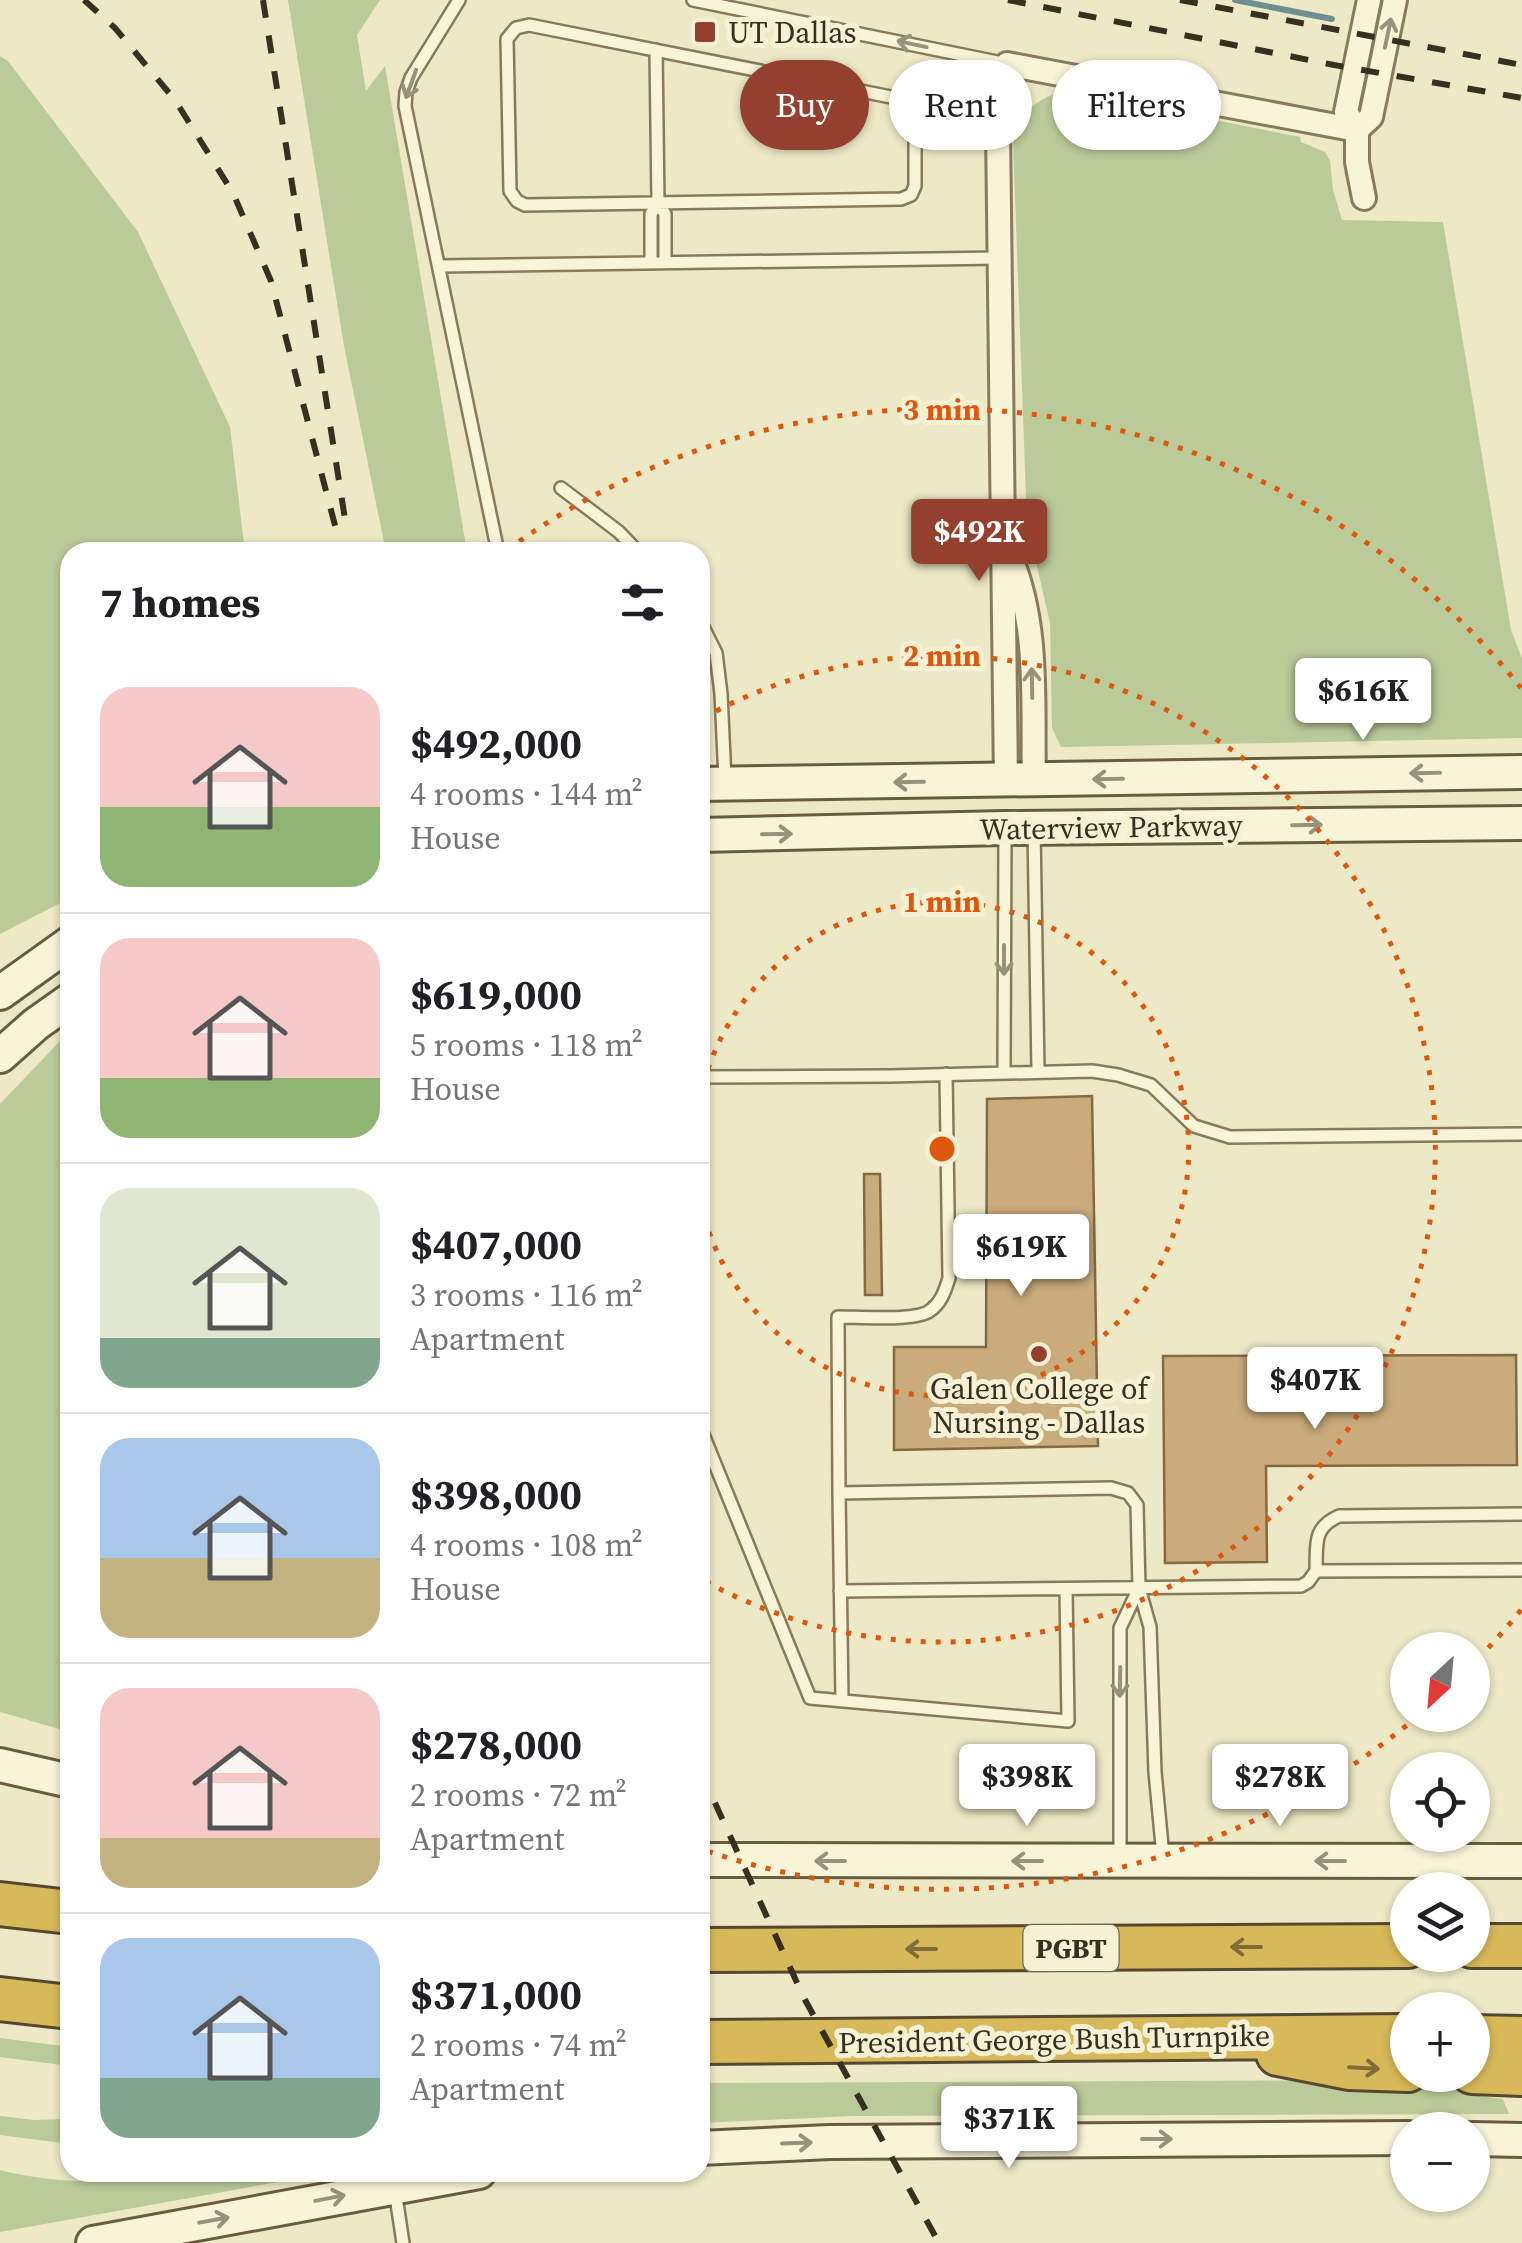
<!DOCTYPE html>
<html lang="en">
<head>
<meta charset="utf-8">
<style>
  :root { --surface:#fff; --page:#f2f2f2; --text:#202124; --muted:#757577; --line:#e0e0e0; --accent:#93412e }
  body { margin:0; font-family:"Source Serif 4",serif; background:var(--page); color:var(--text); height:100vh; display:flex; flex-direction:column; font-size:38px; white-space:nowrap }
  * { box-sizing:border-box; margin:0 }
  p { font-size:32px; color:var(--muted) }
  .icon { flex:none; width:55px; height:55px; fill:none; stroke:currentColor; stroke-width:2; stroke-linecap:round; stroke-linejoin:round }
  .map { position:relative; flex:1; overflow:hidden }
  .details { position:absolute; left:60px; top:542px; width:650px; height:1640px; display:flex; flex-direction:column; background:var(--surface); border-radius:30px; box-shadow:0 2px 8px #0004 }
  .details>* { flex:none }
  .top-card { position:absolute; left:740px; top:60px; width:630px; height:90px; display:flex; gap:20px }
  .needle { width:65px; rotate:206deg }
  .buttons { position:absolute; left:1390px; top:1632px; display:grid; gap:20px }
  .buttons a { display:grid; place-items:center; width:100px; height:100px; border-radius:50%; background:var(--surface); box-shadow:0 2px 8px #0004; font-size:50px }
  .price { position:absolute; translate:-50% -85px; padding:0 22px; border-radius:10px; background:#fff; color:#222; font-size:32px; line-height:65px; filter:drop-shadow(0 2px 5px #0008) }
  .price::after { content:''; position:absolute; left:50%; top:60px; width:30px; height:22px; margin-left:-15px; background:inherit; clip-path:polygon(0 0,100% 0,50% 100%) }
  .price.active { background:var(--accent); color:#fff }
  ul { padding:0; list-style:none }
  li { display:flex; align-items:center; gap:30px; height:250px; padding:0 40px }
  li+li { border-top:2px solid var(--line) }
  li span { display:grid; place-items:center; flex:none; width:280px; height:200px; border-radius:30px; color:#555 }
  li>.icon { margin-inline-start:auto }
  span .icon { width:120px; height:120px; fill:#fffc; stroke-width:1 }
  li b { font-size:42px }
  h2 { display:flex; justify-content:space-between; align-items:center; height:120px; padding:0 40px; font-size:42px }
  .tag { padding:0 35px; border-radius:45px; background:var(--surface); box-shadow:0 2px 8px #0004; font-size:35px; line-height:90px }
  .tag.active { background:var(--accent); color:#fff }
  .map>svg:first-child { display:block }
  .green { fill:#bbca99 }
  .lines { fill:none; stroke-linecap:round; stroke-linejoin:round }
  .stream { stroke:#6d8e8c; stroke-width:6 }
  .building { fill:#c9ab7c; stroke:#856942; stroke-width:2.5 }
  .service-casing { stroke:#877b5c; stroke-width:16 }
  .minor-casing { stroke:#877b5c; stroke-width:28 }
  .secondary-casing { stroke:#695c3f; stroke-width:38 }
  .motorway-casing { stroke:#554830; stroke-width:48 }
  .service { stroke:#f8f4d8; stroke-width:11 }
  .minor { stroke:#f8f4d8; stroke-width:22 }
  .secondary { stroke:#f8f4d8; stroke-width:32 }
  .motorway { stroke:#d8b959; stroke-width:42 }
  .rail { stroke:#372f1f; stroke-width:6; stroke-dasharray:18 18; stroke-linecap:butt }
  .oneway { stroke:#98927c }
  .oneway2 { stroke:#7f6d39 }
  .ring { fill:none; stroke:#df570d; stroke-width:5; stroke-dasharray:5 10 }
  .poi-dot { fill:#93412e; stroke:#f4f1d4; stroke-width:4 }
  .labels { text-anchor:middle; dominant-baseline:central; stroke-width:10; stroke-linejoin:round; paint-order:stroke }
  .shield { fill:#f4f1d4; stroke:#706955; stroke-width:2.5 }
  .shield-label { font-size:28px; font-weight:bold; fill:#372f1f }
  .poi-label { font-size:30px; fill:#372f1f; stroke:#f4f1d4; text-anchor:start }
  .street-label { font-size:30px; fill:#372f1f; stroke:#f4f1d4 }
  .centre { fill:#df570d; stroke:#f4f1d4; stroke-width:5 }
  .ring-label { font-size:30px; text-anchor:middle; font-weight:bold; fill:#df570d; stroke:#f4f1d4; stroke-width:10; stroke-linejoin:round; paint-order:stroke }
</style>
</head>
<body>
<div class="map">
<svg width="1522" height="2243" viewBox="0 0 1522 2243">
  <rect width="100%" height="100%" fill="#ede8c5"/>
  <!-- green -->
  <path class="green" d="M288,0h92l-23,35 9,56 19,-25 82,486h-81l-42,-206z
    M0,56l8,5 130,171 92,195 15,125h-175v346l-70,36z
    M1060,92h16l224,45 1,5 24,10 5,9 3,29 9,30 101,2 68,408 11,28v80l-461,9 -9,-19 -2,-105 -23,-100 -14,-381c9,-30 17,-39 47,-50z
    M70,1035v697l-70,-20v-608l63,-66z
    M0,2038l70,9v19l-70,-9z
    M1404,2080l90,3 -2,12 -11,-1 -1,2 23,3 6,15 -657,2 -152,7v-40z
    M0,2116l34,4 36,-1v25l-70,-9z
    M0,2170c70,18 140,11 211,3 38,-5 79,-1 117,0l-328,59z"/>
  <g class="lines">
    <!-- stream -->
    <path class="stream" d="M1235,0l97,19"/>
  </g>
  <!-- building -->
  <path class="building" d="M1092,1096l6,350 -204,4v-103h92l1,-248z
    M864,1174h16l2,121h-17z
    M1516,1355l1,110 -251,1 1,96 -102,1 -2,-207z"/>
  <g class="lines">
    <defs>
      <path id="service" d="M459,0l-48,78 -5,14 -1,14 93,446
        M693,0l314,64
        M529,25l372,74 9,5 5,7v75l-4,9 -10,4 -376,6 -8,-4 -7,-10 -3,-152 9,-11z
        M658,203l7,11v48
        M651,262v-48l7,-11 -2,-153
        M439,266l561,-8
        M561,488l58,44 19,20
        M700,621l16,32 5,41 4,85
        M1034,830l4,241
        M1004,1071l1,-239
        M946,1074l3,204c-4,13 -8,26 -21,34 -17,9 -69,5 -90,5l1,176 272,-5 17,5 9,12 2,83 11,39 5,145 8,84
        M700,1077l190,-1 202,-5 26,4 33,10 43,41 36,11 292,-3
        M700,1427l110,271 258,23 -2,-132
        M839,1493l3,207
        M1316,1571c1,-26 -4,-43 23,-55l183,-2
        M840,1591l461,-5 7,-4 8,-11 206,-1
        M1120,1860v-232l19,-40
        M395,2190l8,53"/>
      <path id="minor" d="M1357,130l14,-13 24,-117
        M1364,198l-7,-36v-32l-11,-18 23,-112
        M1010,556c30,71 22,149 24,225
        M1006,781l-8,-653v-24l9,-40 350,66"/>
      <path id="secondary" d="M700,784l822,-12
        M700,835l305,-7 517,-5
        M0,993l70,-50
        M0,1056l36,-32 34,-24
        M0,1765l70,16
        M700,1860l822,1
        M1472,2139l50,1
        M700,2148l130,-6 578,-4
        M93,2243l386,-71"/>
      <path id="motorway" d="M0,1904l70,8
        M1472,1946h50
        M700,1950l708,-4
        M0,1999l70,8
        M1472,2037l50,1
        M700,2042l708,-6
        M1278,2054l71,14 59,2
        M1472,2072l50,2"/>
    </defs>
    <!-- service casing -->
    <use href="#service" class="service-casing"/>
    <!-- minor casing -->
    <use href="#minor" class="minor-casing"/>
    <!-- secondary casing -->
    <use href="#secondary" class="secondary-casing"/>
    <!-- motorway casing -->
    <use href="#motorway" class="motorway-casing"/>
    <!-- service -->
    <use href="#service" class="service"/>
    <!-- minor -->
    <use href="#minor" class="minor"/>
    <!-- secondary -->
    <use href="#secondary" class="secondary"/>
    <!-- motorway -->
    <use href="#motorway" class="motorway"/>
    <!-- rail -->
    <path class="rail" d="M84,0l31,28 60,72 58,93 38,88 71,271
      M263,0l82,519
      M1008,0l326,65 188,33
      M1180,0l342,65
      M700,1770l104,228 135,245"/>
  </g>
  <!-- one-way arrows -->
  <defs><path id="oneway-shaft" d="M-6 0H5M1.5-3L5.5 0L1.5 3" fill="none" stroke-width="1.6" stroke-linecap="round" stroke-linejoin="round" transform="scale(2.5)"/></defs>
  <g class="oneway">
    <use href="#oneway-shaft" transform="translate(1388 33) rotate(-78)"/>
    <use href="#oneway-shaft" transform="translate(912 44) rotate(-168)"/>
    <use href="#oneway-shaft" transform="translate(411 84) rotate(110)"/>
    <use href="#oneway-shaft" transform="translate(1032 683) rotate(-91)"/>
    <use href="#oneway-shaft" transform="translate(1425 773) rotate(179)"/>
    <use href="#oneway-shaft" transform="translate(1108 779) rotate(179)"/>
    <use href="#oneway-shaft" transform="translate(909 782) rotate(179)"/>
    <use href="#oneway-shaft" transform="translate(1307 825) rotate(-1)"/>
    <use href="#oneway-shaft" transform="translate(777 834) rotate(-1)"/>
    <use href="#oneway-shaft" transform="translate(1004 960) rotate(90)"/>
    <use href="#oneway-shaft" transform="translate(1120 1682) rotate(91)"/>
    <use href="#oneway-shaft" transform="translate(830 1861) rotate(180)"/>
    <use href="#oneway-shaft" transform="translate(1027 1861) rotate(-180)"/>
    <use href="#oneway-shaft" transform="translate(1330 1861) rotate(180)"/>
    <use href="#oneway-shaft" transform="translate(1157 2139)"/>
    <use href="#oneway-shaft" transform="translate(797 2143) rotate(-2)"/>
    <use href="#oneway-shaft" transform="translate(330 2198) rotate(-11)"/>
    <use href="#oneway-shaft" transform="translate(214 2220) rotate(-10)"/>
  </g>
  <g class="oneway2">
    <use href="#oneway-shaft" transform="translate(1246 1947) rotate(180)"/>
    <use href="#oneway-shaft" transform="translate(921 1949) rotate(180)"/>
    <use href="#oneway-shaft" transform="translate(1364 2068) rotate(3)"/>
  </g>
  <!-- distance rings -->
  <g class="ring">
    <path d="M700 1098A247 247 0 1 1 700 1200"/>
    <path d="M703 718A493 493 0 1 1 703 1580"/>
    <path d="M1521 1610A740 740 0 0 1 1474 1663M1418 1716A740 740 0 0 1 701 1849M507 550A740 740 0 0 1 1521 688"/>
  </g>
  <!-- markers -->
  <g class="poi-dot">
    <rect x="693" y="20" width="24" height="24" rx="5"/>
    <circle cx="1039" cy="1354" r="10"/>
  </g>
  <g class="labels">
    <!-- shield labels -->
    <rect class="shield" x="1023.5" y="1925" width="95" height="46" rx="8"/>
    <g class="shield-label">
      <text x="1071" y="1948">PGBT</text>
    </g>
    <!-- poi labels -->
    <g class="poi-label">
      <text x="728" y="32">UT Dallas</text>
      <text x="1039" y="1388" text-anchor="middle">Galen College of<tspan x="1039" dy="34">Nursing - Dallas</tspan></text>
    </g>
    <!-- street labels -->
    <g class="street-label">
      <text transform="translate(1111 827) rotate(-1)">Waterview Parkway</text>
      <text transform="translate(1054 2039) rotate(-1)">President George Bush Turnpike</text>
    </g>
  </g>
  <circle cx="942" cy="1149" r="15" class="centre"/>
  <g class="ring-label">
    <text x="942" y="420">3 min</text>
    <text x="942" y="666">2 min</text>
    <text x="942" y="912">1 min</text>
  </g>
</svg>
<div class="buttons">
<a><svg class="needle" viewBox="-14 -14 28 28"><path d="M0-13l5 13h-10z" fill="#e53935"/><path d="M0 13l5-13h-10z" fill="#757577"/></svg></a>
<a><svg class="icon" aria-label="locate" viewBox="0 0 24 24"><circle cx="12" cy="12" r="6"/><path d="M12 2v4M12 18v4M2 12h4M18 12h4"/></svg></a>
<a><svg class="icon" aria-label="layers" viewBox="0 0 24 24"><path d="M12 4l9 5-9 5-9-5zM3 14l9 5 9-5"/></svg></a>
<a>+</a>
<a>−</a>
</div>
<b class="price active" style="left:979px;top:584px">$492K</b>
<b class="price" style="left:1363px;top:743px">$616K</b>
<b class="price" style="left:1021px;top:1299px">$619K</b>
<b class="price" style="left:1315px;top:1432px">$407K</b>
<b class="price" style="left:1027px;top:1829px">$398K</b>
<b class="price" style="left:1280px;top:1829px">$278K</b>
<b class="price" style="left:1009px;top:2171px">$371K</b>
<div class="top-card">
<a class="tag active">Buy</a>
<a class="tag">Rent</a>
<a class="tag">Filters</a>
</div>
<section class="details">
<h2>7 homes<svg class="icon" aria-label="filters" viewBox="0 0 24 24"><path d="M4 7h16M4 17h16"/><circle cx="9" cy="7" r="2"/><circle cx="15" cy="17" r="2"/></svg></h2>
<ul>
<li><span style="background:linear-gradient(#f6c9c9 60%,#8fb573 0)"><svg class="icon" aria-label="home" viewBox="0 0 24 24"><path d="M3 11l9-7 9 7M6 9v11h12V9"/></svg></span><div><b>$492,000</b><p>4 rooms · 144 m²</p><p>House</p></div></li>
<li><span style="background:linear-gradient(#f6c9c9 70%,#8fb573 0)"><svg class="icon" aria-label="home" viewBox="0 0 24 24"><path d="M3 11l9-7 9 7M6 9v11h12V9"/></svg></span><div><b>$619,000</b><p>5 rooms · 118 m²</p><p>House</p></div></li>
<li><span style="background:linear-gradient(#dfe7d0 75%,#7fa58c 0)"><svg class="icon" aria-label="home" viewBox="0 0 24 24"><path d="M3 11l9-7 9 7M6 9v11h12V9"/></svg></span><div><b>$407,000</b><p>3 rooms · 116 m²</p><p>Apartment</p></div></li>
<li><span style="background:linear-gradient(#a9c7e8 60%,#c2b280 0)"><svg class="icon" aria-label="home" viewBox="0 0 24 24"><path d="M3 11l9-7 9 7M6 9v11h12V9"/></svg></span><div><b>$398,000</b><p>4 rooms · 108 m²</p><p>House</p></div></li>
<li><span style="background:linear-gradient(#f6c9c9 75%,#c2b280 0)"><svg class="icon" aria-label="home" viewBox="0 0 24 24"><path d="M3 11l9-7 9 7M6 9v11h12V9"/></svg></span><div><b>$278,000</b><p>2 rooms · 72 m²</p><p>Apartment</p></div></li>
<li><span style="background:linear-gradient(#a9c7e8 70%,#7fa58c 0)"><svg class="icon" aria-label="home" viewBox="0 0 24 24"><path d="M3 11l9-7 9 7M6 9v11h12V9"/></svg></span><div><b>$371,000</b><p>2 rooms · 74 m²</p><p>Apartment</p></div></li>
</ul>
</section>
</div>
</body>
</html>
